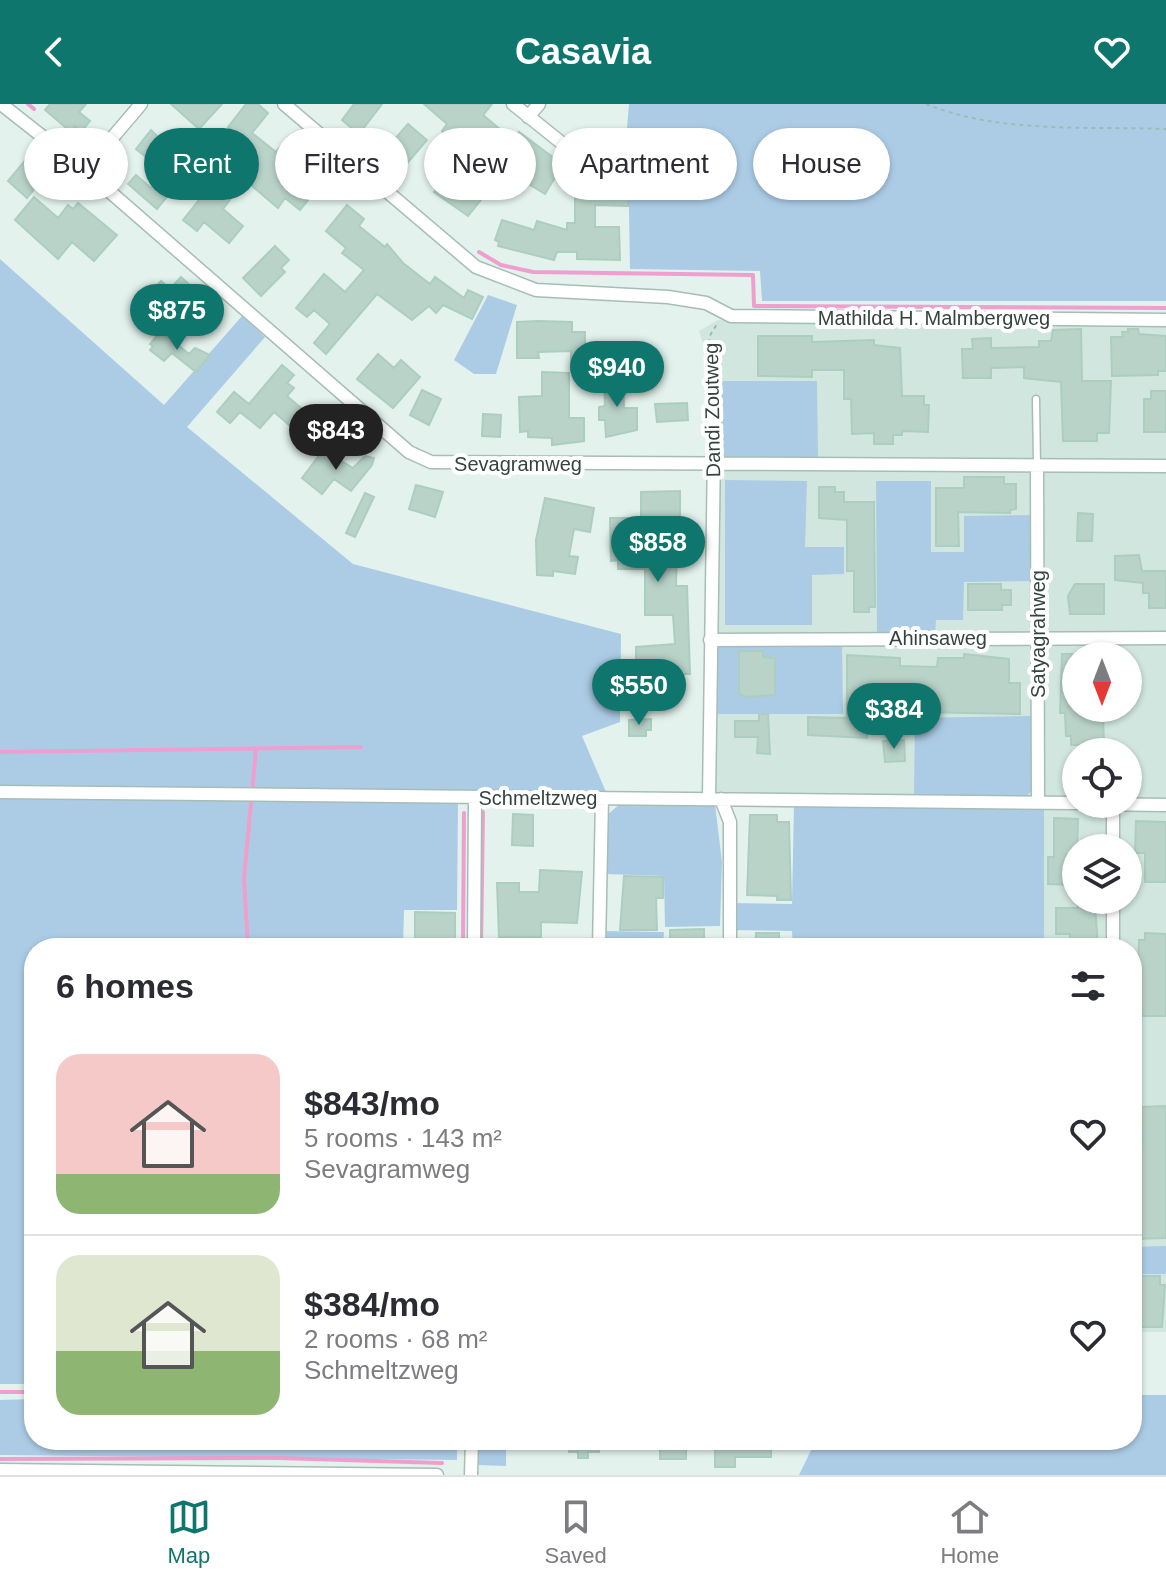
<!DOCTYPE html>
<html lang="en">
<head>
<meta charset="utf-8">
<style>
  :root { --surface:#fff; --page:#f2f2f3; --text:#2b2b33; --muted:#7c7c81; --line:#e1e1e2; --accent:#0f766e }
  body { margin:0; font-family:Arial,sans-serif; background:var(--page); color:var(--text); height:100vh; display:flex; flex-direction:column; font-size:30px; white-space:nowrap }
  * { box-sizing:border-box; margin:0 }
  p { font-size:26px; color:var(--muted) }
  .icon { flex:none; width:44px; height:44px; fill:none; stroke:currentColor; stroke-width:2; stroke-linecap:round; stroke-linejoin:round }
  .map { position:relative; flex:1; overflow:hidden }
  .sheet { position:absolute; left:24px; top:834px; width:1118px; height:512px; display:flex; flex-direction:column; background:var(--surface); border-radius:32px; box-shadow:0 2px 6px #0004 }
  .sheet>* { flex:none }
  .banner { position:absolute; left:24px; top:24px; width:1118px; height:72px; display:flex; gap:16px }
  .needle { width:52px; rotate:180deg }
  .fabs { position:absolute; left:1062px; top:538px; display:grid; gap:16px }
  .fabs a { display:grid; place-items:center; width:80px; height:80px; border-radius:50%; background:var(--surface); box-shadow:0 2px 6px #0004; font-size:40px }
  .price { position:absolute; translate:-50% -68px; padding:0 18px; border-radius:28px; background:var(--accent); color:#fff; font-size:26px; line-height:52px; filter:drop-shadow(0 2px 4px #0008) }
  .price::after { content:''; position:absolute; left:50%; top:48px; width:24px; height:18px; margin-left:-12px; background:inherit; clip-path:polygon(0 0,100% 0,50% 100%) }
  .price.on { background:#222; color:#fff }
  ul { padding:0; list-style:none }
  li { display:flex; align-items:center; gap:24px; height:200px; padding:0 32px }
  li+li { border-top:2px solid var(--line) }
  li span { display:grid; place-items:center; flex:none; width:224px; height:160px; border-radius:24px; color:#555 }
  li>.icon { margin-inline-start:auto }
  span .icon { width:96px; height:96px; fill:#fffc; stroke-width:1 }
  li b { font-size:34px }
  h2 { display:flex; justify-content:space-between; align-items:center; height:96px; padding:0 32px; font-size:34px }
  .tag { padding:0 28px; border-radius:36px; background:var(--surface); box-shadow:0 2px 6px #0004; font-size:28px; line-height:72px }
  .tag.on { background:var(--accent); color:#fff }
  header { display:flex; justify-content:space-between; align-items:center; height:104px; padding:0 32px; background:var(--accent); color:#fff; font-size:36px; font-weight:800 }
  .menu { display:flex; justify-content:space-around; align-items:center; height:112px; border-top:2px solid var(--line); background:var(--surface); font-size:22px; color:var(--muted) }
  .menu a { display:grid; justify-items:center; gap:4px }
  .menu .on { color:var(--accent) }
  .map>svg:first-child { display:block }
  .residential { fill:#d1e6df; fill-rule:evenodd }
  .green { fill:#accce6 }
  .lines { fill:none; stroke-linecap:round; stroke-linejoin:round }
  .stream { stroke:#ef9fce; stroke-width:4 }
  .building { fill:#b9d3c9; stroke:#accec1; stroke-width:2 }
  .lane-casing { stroke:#a6bdb5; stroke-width:9 }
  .street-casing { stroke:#a6bdb5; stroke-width:15 }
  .path { stroke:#98bfb1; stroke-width:2; stroke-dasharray:4 4; stroke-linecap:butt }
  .lane { stroke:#fff; stroke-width:6 }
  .street { stroke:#fff; stroke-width:12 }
  .labels { text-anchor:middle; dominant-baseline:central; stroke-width:8; stroke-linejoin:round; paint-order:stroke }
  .street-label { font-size:20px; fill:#34433d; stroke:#fff }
</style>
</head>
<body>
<header><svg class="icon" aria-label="back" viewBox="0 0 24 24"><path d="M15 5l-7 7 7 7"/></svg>Casavia<svg class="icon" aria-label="heart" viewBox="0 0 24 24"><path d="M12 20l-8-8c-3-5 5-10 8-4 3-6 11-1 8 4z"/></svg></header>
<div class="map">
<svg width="1166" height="1371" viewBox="0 0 1166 1371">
  <rect width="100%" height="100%" fill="#e3f2ed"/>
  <!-- residential -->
  <path class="residential" d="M718,216l448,1v1011h-34v-384h-88v-146l-335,-4 6,-418 -16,-49zM1076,552h52v52h-52zM1076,648h52v52h-52zM1076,744h52v52h-52z"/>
  <!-- green -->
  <path class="green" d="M629,0h537v197h-404l-2,-30 -130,-2 -2,-118h16l-1,-21 -16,-2z
    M0,155l164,146 78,-89 23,21 -78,90 166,137 268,70 -1,88 -38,14 24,56 -606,-5z
    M488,191l29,10 -21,69h-22l-20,-14z
    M717,277h100l1,78 -96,-2 -4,-4z
    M725,376l82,1 -2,66h39v27l-32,1v50h-87z
    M876,377h55v71h33v-36l68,-1 1,66 -69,1 -1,38h-27l-1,13 -58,1z
    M842,538l1,72h-128v-62l7,-8z
    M1033,612l1,71 -7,9 -113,-1 1,-77z
    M0,693l458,5 -1,108h-53l-1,38h-369v436h-34z
    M621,699l94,1 7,58 -2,64 -55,1 -1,-51 -59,-2 1,-58z
    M794,700l250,3v141h-251l-1,-17 -63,-1v-27l63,1z
    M604,827l60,1 -1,16h-60z
    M1166,1142v28h-34v-27z
    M1132,1291h34v80h-367l17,-35h316z
    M34,1295v41h423v20l-457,-5v-55z
    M474,1336h32v26l-28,-1 -4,-3z"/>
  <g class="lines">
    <!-- stream -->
    <path class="stream" d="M28,0l6,5
      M479,148l22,13 32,7 220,3 1,31 412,2
      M0,648l361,-5
      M248,844l-4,-70 12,-129
      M463,844l1,-135
      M481,844l2,-136
      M0,1288h34
      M0,1355l278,-1 164,5"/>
  </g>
  <!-- building -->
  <path class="building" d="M50,0h36l-7,8 11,9 -9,11 -6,-6 -4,6 -26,-22z
    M171,0h51l-23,25z
    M246,0h12l10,9 -16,20 24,19 12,-14 10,9 -9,9 32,28 -21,26 -15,-12 -7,10 -33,-28 -22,29 20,17 -14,17 -25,-21 -7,9 -14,-11 28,-35 9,7 20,-26 -7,-6 15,-18 -20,-15z
    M354,0h28l-23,30 -17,-14z
    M424,0h68l-9,11 30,25 6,-8 35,26 3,-6 10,6 -22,36 -33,-20 -6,8 -16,-12 -15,18 9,8 -16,20 -34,-24 5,-6 -8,-6 31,-32 -20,-17 5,-7z
    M408,20l19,16 -24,28 -12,-11 5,-5 -7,-6z
    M151,26l22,22 -13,16 -24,-19z
    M28,53l17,19 -18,22 -19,-17z
    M570,61h22v3h16v6h20v32l-33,-1v22h24l1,33 -43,-1v-7h-20l-3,8 -56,-14 1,-4 -4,-2 7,-20 32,10 3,-9 30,9v-7h8v-37h-5z
    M136,71l15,13 10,-12 14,11 -18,22 -29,-25z
    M34,93l24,21 10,-13 5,4 5,-6 39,32 -23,26 -22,-19 -14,17 -43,-39z
    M347,101l17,14 -5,7 26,21 2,-3 16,19 27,21 5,-7 29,21 4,-8 15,7 -11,22 -29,-14 -7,8 -7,-7 -17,14 -35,-26 -51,60 -12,-11 16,-19 -16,-14 -7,7 -11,-9 28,-34 21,18 19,-22 -22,-17 4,-5 -20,-17z
    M275,142l14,14 -8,8 4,4 -24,24 -18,-18z
    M181,173l11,10 -34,38 -20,-18 23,-26 9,8z
    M538,217l34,1v10h13v25h13v13h-27v-19l-33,1 1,6h-22v-36z
    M1081,225l1,52h29l-2,52h-12v8h-34l-2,-59 -37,-4v-11l-33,1v10h-28l-1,-29h11l-1,-10 19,-1v10l48,-1v-6h12l2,-11z
    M1128,225h10l1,5 27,2v35h-8v4l-46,1 -1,-39h12l-1,-5h6z
    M161,227l28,23 6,-6 15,7 -14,17 -24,-19 -8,8 -14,-11 3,-4 -3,-2z
    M758,232h54v6l62,-2v5l26,3 2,48h22v9h5l-1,27 -26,-1v4h-9v9h-19v-11l-22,1 -1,-35h-7v-29h-32v7l-54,-1z
    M378,250l16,14 7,-8 19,17 -27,31 -36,-29z
    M282,261l12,10 -7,8 7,5 -7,8 21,18 -13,16 -21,-18 -14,16 -20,-16 -10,11 -13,-11 17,-20 15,12z
    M542,268l27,1v45h15v23l-32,4v-7l-24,-1v-6l-8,1 -1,-35 23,-1z
    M604,273h19l1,31h13v22l-31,7 -1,-17h-6v-13l6,-1z
    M422,286l19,9 -12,26 -19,-10z
    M1151,287h15v41h-22v-33h7z
    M687,299l1,17 -31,2 -2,-18z
    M483,310l18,1 -1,22 -18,-1z
    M323,346l30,18 12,-12 9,2 -2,7 -21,26 -17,-12 -12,15 -20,-16z
    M964,373h40v7h12v25l-6,1v3l-52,-1 1,34h-23v-58h28z
    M416,381l27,7 -8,25 -26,-8z
    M819,383h16v5h9v10h30l1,105h-6v5h-15v-41h-7v-51l-28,-2z
    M680,387v34h14l1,22h-18l-1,39h11l3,88h-17v27h-24v-16h-13v-38l39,-3 -2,-29h-28v-46h-27v-9l-7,1 -1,-43h31v-26z
    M365,389l9,4 -19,40 -9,-4z
    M545,394l49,10 -4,24 -16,-3 -5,27 9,1 -3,17 -22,-3v5l-16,-1 -1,-35z
    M1078,409l15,1 -1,27h-15z
    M1139,451l3,16h24v37h-17v-15h-6v-10l-28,-3v-24z
    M968,480h33v6h10v15h-9v5h-34z
    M1075,480h29v30h-34l-2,-18z
    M739,547h24v6l12,1v37l-29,2 -7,-3z
    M964,550l45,5v24h11v31l-153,-3v27l-59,-3v-18l39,1v-63l53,3v8l37,1 1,-9h26z
    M1062,550h14v54h14v9h13l1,28h-33v-9h-5l-1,-23h-5z
    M759,610h9l2,40 -13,-1 1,-16h-23v-16h24z
    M651,615v11h-5v6h-17v-16z
    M904,636l1,21 -20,1 -2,-21z
    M513,710l20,1v31l-21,-1z
    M750,711h27v7h12l2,78h-14v-4l-30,-1z
    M1054,714l24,1 -2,66 -28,-1v-27h6z
    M1136,717l30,1v60h-21v-29h-10z
    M540,766l42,2 -5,51 -36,-1v15h-42l-2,-54h22v9h20z
    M624,772l39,1v21h-7l1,32h-37z
    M1078,800h17l3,44h-28v-14h-14v-26h22z
    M415,808l40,1v35h-40z
    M704,825v19h-34v-18z
    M756,829h23v15h-24z
    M1145,829l21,1v82h-28v-25h-6v-23h6l1,-28h6z
    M1166,1002v132l-34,1v-95h10l-1,-37z
    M1132,1172h28v9h5l-3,42h-23v-27h-7z
    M569,1336h30v12h-11v6h-10v-6h-9z
    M660,1336h26v19h-26z
    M715,1336h56v17h-36v10h-20z"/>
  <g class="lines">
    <defs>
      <path id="lane" d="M1036,295l1,67"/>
      <path id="street" d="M1,0l84,66 324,282 22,10 735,4
        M284,0l192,163 60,23 132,7 38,6 25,13 435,4
        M513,0l50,40 31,7
        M528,13l11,-13
        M85,66l56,-66
        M1037,362l1,336
        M710,536l456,-2
        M0,688l1076,11
        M709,694l6,-418
        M721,695l9,23v126
        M1090,700l76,1
        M1113,744v-43
        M474,844l1,-150
        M599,844l3,-150
        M1113,844v-48
        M0,1366l437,5
        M471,1371l1,-35"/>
    </defs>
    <!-- lane casing -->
    <use href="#lane" class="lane-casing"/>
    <!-- street casing -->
    <use href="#street" class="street-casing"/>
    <!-- path -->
    <path class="path" d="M926,0c74,30 161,22 240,25
      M712,263l-3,-30 8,-13"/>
    <!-- lane -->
    <use href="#lane" class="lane"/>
    <!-- street -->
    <use href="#street" class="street"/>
  </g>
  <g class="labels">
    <!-- street labels -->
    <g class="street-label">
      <text x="934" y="214">Mathilda H. Malmbergweg</text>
      <text transform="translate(712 306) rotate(-91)">Dandi Zoutweg</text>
      <text x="518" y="360">Sevagramweg</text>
      <text transform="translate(1038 530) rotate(-90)">Satyagrahweg</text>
      <text x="938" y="534">Ahinsaweg</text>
      <text x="538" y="694">Schmeltzweg</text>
    </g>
  </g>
</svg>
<div class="fabs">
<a><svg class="needle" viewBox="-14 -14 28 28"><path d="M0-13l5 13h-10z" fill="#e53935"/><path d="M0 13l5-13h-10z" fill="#7c7c81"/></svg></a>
<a><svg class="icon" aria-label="locate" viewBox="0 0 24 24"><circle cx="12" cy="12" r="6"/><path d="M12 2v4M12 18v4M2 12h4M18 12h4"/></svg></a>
<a><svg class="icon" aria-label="layers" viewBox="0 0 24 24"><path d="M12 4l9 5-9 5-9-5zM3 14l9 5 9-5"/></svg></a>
</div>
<b class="price" style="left:177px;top:248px">$875</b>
<b class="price" style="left:617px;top:305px">$940</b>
<b class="price on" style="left:336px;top:368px">$843</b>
<b class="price" style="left:658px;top:480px">$858</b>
<b class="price" style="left:639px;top:623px">$550</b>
<b class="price" style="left:894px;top:647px">$384</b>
<div class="banner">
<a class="tag">Buy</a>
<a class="tag on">Rent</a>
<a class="tag">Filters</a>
<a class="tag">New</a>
<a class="tag">Apartment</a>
<a class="tag">House</a>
</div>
<section class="sheet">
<h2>6 homes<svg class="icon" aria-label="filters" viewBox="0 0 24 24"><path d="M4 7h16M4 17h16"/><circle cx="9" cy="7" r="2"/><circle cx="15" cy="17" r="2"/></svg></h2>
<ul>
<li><span style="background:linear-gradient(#f6c9c9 75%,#8fb573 0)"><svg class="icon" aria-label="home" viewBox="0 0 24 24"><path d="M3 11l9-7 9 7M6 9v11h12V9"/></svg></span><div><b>$843/mo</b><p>5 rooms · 143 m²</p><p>Sevagramweg</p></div><svg class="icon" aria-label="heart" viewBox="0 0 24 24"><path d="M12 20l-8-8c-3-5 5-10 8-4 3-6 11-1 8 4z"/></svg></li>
<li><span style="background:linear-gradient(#dfe7d0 60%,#8fb573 0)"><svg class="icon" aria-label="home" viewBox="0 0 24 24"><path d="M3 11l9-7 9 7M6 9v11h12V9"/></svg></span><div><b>$384/mo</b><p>2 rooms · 68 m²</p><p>Schmeltzweg</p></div><svg class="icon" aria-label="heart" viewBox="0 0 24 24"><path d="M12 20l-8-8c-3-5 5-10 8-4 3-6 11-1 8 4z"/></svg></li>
</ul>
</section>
</div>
<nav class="menu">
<a class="on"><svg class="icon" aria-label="map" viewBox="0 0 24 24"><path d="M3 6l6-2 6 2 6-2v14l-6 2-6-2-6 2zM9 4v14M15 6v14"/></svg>Map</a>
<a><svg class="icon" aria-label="saved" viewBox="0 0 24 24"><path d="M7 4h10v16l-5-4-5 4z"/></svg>Saved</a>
<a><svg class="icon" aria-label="home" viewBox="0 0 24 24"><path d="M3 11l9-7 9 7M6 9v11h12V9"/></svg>Home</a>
</nav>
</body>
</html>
